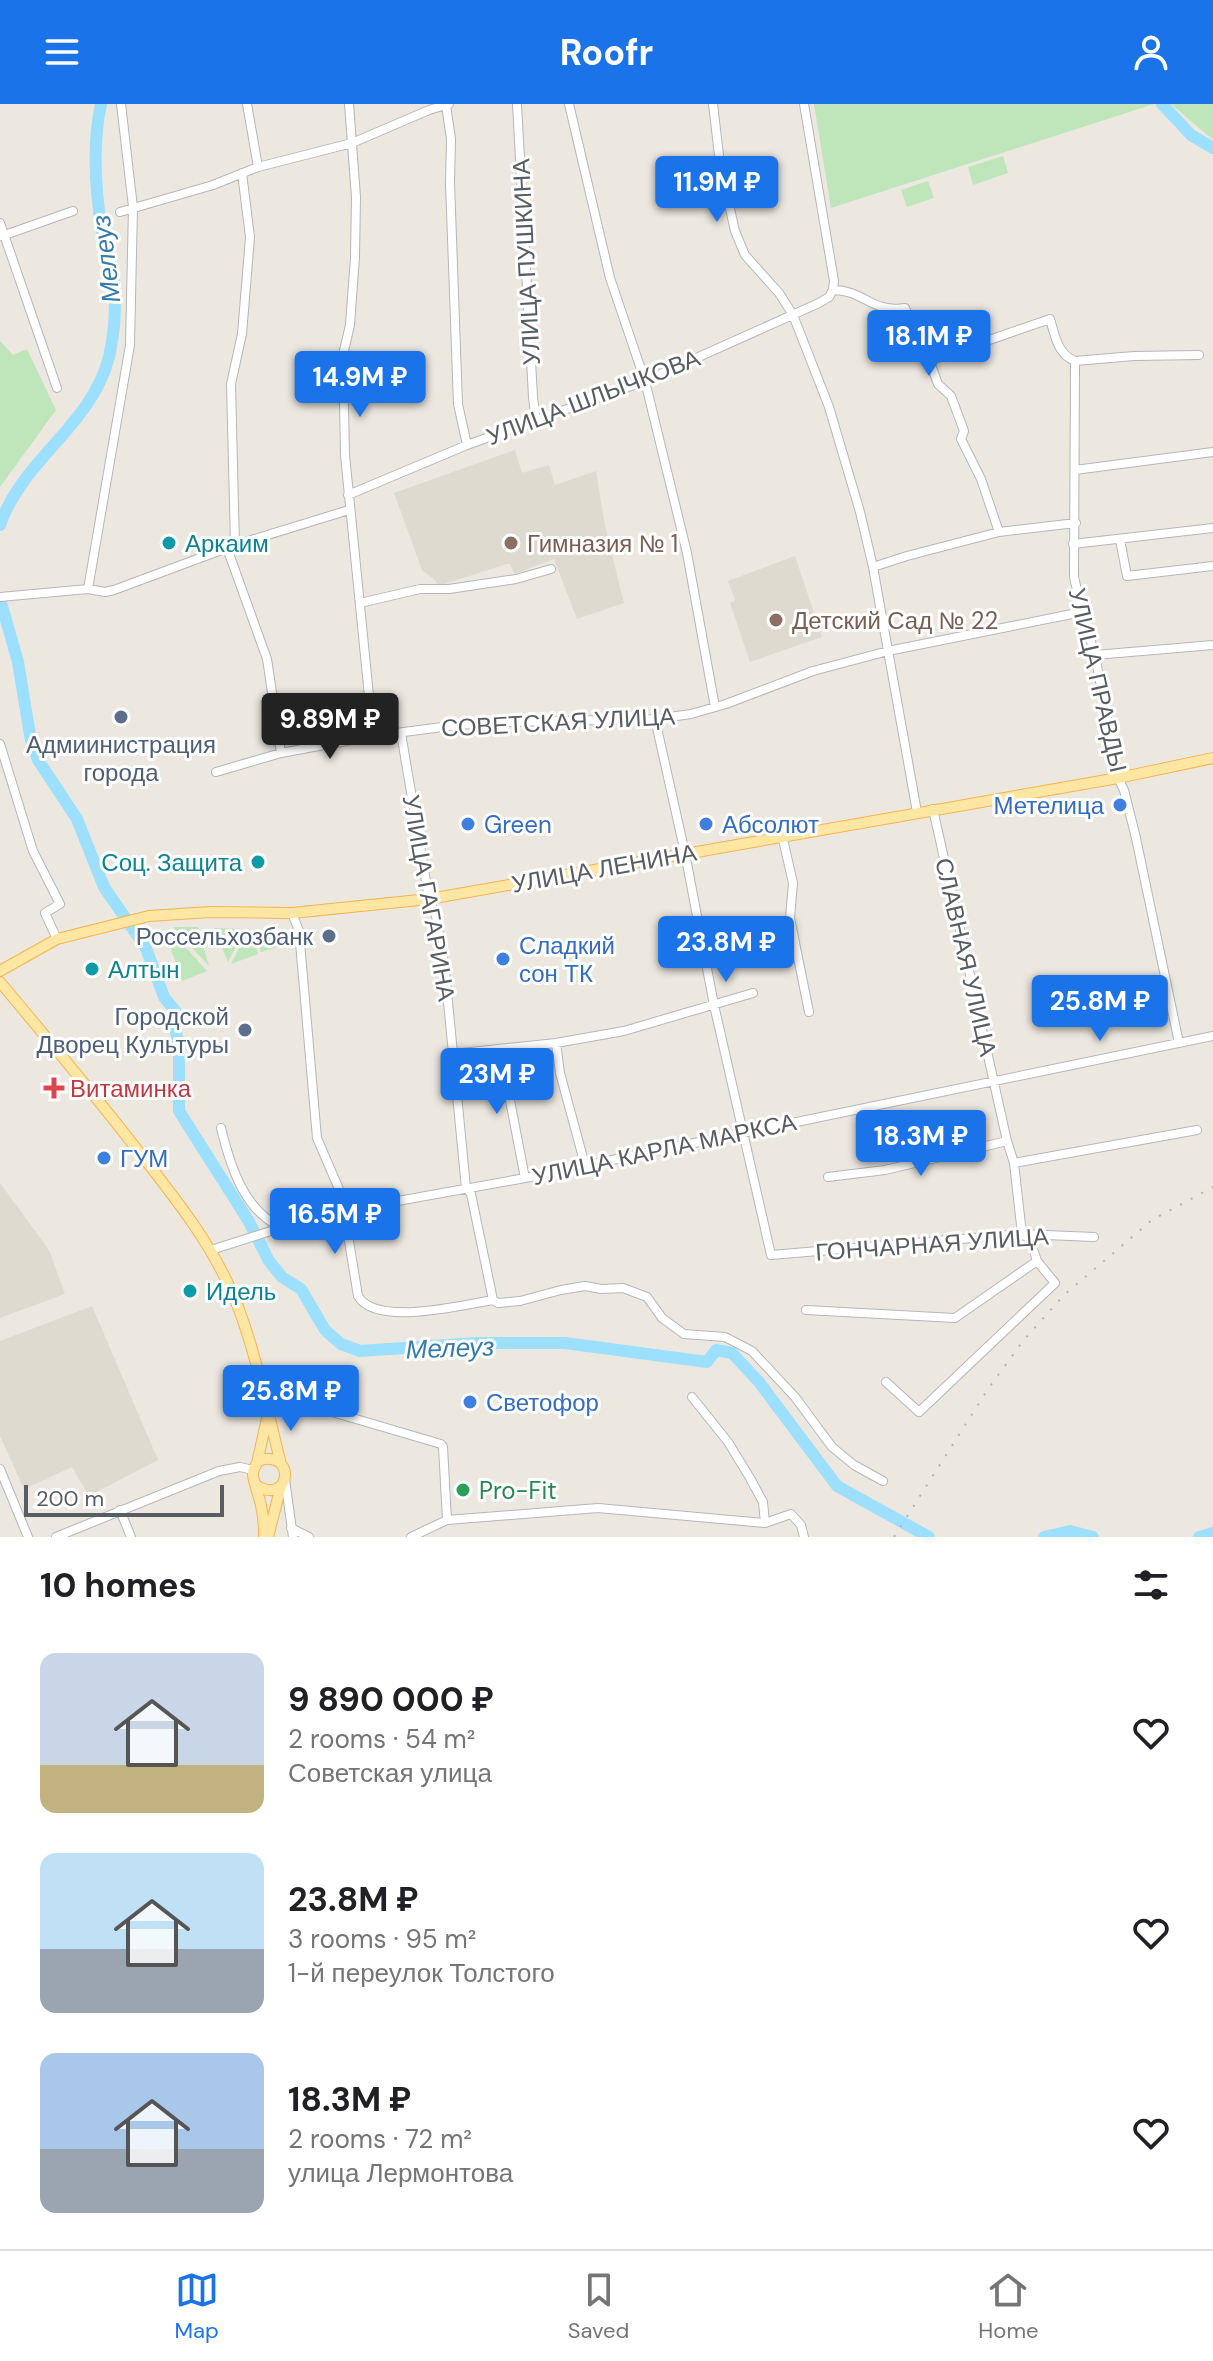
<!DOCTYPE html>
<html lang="en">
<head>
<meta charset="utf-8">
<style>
  :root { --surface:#fff; --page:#f2f2f2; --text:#202124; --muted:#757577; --line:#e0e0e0; --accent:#1a73e8 }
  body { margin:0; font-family:"DM Sans",sans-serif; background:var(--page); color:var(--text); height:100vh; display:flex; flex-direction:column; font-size:30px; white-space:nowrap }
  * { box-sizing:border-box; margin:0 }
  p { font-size:26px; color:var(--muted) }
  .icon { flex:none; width:44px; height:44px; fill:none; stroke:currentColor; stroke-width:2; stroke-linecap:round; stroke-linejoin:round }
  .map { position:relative; height:1433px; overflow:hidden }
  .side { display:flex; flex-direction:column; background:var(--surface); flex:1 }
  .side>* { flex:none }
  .scale { position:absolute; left:24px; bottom:20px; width:200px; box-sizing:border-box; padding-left:8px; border:4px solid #585d61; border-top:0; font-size:22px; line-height:28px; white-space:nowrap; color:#585d61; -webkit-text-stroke:6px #fff; paint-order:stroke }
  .price { position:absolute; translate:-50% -68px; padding:0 18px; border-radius:8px; background:var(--accent); color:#fff; font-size:26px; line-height:52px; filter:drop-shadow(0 2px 4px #0008) }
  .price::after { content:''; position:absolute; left:50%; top:48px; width:24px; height:18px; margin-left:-12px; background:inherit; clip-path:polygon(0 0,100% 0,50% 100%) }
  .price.selected { background:#222; color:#fff }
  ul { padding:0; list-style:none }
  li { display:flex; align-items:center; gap:24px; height:200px; padding:0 40px }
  li span { display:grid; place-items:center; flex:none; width:224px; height:160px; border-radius:16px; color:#555 }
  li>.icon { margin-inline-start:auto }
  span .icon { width:96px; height:96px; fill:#fffc; stroke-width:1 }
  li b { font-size:34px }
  h2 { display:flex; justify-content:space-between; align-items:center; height:96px; padding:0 40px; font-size:34px }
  header { display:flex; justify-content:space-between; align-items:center; height:104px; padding:0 40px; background:var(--accent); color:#fff; font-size:36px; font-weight:700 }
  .dock { display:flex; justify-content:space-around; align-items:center; height:112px; border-top:2px solid var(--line); background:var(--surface); font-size:22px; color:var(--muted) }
  .dock a { display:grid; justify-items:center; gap:4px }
  .dock .selected { color:var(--accent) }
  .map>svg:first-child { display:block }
  .education { fill:#dedad0 }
  .green { fill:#bfe5bb }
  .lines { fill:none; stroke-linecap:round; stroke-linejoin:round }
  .river { stroke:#9ddfff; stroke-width:12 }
  .minor-casing { stroke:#b3b7bb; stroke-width:10 }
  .major-casing { stroke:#f4b451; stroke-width:12 }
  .minor { stroke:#fff; stroke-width:8 }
  .major { stroke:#ffe6a2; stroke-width:10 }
  .rail { stroke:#b1b2b2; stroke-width:2; stroke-dasharray:2 10; stroke-linecap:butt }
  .culture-dot { fill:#0f9aa8; stroke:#fff; stroke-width:3 }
  .education-dot { fill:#8d6e63; stroke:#fff; stroke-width:3 }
  .service-dot { fill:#5c6f8a; stroke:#fff; stroke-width:3 }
  .shop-dot { fill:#3f7fe0; stroke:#fff; stroke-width:3 }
  .health-dot { fill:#e0444e; stroke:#fff; stroke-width:3 }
  .leisure-dot { fill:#2e9e5b; stroke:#fff; stroke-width:3 }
  .labels { text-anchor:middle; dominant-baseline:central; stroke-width:6; stroke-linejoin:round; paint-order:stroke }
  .street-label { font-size:24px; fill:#585d61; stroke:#fff }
  .culture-label { font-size:24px; fill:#0d838f; stroke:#fff; text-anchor:start }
  .education-label { font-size:24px; fill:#785e54; stroke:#fff; text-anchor:start }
  .service-label { font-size:24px; fill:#4e5e75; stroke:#fff; text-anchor:end }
  .shop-label { font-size:24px; fill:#366cbe; stroke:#fff; text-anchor:start }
  .health-label { font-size:24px; fill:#be3a42; stroke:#fff; text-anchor:start }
  .leisure-label { font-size:24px; fill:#27864d; stroke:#fff; text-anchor:start }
  .water-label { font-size:26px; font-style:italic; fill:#377ba9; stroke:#fff }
</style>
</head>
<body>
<header><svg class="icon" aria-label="menu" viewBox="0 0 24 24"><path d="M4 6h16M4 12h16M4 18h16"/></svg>Roofr<svg class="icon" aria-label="person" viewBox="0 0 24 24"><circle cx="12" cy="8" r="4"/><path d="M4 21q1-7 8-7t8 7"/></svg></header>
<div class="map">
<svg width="1213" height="1433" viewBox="0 0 1213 1433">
  <rect width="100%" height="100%" fill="#ece8e0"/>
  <!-- education -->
  <path class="education" d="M515,346l7,23 27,-8 6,20 41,-14 9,55 19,77 -47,16 -23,-60 -39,15 -5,-10h-3l-69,22 -2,-5 -14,-11 -28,-77z
    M795,452l27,81 -72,25 -20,-59 5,-3 -7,-19z
    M0,1079l49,67 16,44 -65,24z
    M92,1202l66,154 -69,36 -17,-29 -48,22 -24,-53v-95z"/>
  <!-- green -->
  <path class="green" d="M814,0h340l-323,104z
    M1171,0h42v35h-1z
    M1003,52l5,17 -35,12 -5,-18z
    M928,77l6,17 -27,9 -6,-17z
    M0,237l13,14 14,-6 29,61 -56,77z
    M173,823h25l11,39z
    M168,824l39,43 -25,10 -16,-46z
    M214,824l31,1 -17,33z
    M250,824l8,26 -27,10z
    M254,825l35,2 1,13 -29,8z"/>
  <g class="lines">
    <!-- river -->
    <path class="river" d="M1162,0l29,31 22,13
      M0,421c22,-65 92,-100 109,-168 7,-31 8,-65 1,-96 -2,-10 -6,-20 -8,-30 -7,-42 -10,-85 -1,-127
      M0,495l18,63 13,79 7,19 39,59 27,68 42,61 18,49 12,15 -1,16 4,18v65l69,109 21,41 13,16 19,12 24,41 16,14 19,7 117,-8h88l142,19 9,-12 16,3 27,29 78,104 92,51
      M1044,1433l26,-6 23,6
      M1199,1433l14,-4"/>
    <defs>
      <path id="minor" d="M247,0l11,63
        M349,0l7,93 -1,60 -5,68 -7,30 2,100 28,281
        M517,0l16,293 3,24
        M569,0l41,174 35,103 42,172 28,154
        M713,0l7,60 15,67 10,24 34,38 14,22 36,92 31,105 13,55 44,245
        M804,0l30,177 -1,9
        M446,1l5,34 -1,44 8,221 9,41
        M120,108l93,-27 45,-18 94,-24 77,-33 20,-6
        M0,119l57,165
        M2,132l71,-25
        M833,186c31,0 38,23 72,18l21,54 124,-43c5,16 7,35 25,42l-1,216 8,35 13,43 23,123 6,12 12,48 43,205
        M1075,257l59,-5 65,-1
        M930,258l8,22 13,12 13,35 -3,8 20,40 18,53
        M1075,366l138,-18
        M348,391l119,-50 178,-64 174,-78 10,-6 4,-7
        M1120,436l7,36 86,-10
        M1073,440l140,-16
        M235,441l-4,-161 11,-50 8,-97 -8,-64
        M227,444l40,111 14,94
        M873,463l34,-11 92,-24 77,-9
        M88,485l42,-244 3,-138 -12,-103
        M0,493l88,-8 17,3 9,-2 121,-45 114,-35
        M360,499l60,-14h29l67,-10 35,-10
        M1095,551l118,-10
        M655,615l30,134 29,152 57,250 251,-21 72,3
        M401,629l28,166 7,17 9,55 21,217 5,6 22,106
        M0,640l33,107 27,53 -15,9 12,26
        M216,668l65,-19 92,-17 85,-11 45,-3 152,-3 36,-5 35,-10 87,-33 75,-20 194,-39
        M782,731l11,48 -3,35 19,94
        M292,809l7,18 18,207 31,72
        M556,939l4,30 25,92
        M500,945l25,129
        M452,950l104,-11 68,-12 129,-38
        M221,1024c9,37 23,83 60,99
        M1014,1059l183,-33
        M828,1073l57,-7 122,-29
        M344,1107l14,85c18,31 105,9 135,4l5,3 22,-2 41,-11 24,-4 16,3 22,-1 24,9 15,21 22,16 41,3 27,14 43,46 37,50 22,18 29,16
        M211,1146l63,-20 74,-20 177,-32 688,-142
        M806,1206l149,8 82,-57
        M886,1278l33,30 136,-129 -18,-22 -7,-22 -8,-5 -8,-71 -7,-22 -74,-332
        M264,1288l177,52 2,3 4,73
        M692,1293l36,45 22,36 13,24 2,21
        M0,1365l28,68
        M285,1375l8,58
        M120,1406l11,27
        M291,1424l18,9
        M56,1433l163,-66 21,-4 13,3
        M411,1433l36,-17 151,-12 167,15 26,-9 10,11 3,12"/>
      <path id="major" d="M0,867l57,-32 92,-23 61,-4 82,1 137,-14 689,-121 95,-20
        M0,878c47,56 94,112 139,170 36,46 73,92 96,147 21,53 32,110 46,165
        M257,1359l11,-49
        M256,1381c30,20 40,-24 14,-26 -5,-1 -8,0 -12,3 -3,4 -5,7 -5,12 0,9 8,26 9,37 2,9 2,17 2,26
        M268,1433l13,-51"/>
    </defs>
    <!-- minor casing -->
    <use href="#minor" class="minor-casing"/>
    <!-- major casing -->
    <use href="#major" class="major-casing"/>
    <!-- minor -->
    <use href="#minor" class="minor"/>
    <!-- major -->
    <use href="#major" class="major"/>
    <!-- rail -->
    <path class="rail" d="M894,1433l94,-148 35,-48 41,-46 88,-75 61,-33"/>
  </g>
  <!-- markers -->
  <g class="culture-dot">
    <circle cx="169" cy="439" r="8"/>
    <circle cx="258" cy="758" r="8"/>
    <circle cx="92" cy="865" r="8"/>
    <circle cx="190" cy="1187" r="8"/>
  </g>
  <g class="education-dot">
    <circle cx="511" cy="439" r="8"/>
    <circle cx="776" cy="516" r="8"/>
  </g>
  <g class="service-dot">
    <circle cx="121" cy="613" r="8"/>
    <circle cx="329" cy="832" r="8"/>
    <circle cx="245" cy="926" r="8"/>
  </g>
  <g class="shop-dot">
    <circle cx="1120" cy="701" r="8"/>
    <circle cx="468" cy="720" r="8"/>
    <circle cx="706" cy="720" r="8"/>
    <circle cx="503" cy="855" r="8"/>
    <circle cx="104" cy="1054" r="8"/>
    <circle cx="470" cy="1298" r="8"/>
  </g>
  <path class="health-dot" d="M50 972h8v8h8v8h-8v8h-8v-8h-8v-8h8z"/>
  <circle class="leisure-dot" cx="463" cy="1386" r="8"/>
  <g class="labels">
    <!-- street labels -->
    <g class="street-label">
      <text transform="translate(526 158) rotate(-93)">УЛИЦА ПУШКИНА</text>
      <text transform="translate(593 293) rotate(-21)">УЛИЦА ШЛЫЧКОВА</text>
      <text transform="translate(1098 576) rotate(77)">УЛИЦА ПРАВДЫ</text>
      <text transform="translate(558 618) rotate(-3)">СОВЕТСКАЯ УЛИЦА</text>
      <text transform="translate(604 764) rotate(-10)">УЛИЦА ЛЕНИНА</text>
      <text transform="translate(429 794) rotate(80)">УЛИЦА ГАГАРИНА</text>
      <text transform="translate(966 853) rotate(77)">СЛАВНАЯ УЛИЦА</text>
      <text transform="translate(664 1045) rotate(-12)">УЛИЦА КАРЛА МАРКСА</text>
      <text transform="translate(932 1140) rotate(-4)">ГОНЧАРНАЯ УЛИЦА</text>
    </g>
    <!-- culture labels -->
    <g class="culture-label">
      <text x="185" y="439">Аркаим</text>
      <text x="242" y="758" text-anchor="end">Соц. Защита</text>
      <text x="108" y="865">Алтын</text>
      <text x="206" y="1187">Идель</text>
    </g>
    <!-- education labels -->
    <g class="education-label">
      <text x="527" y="439">Гимназия № 1</text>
      <text x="792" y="516">Детский Сад № 22</text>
    </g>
    <!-- service labels -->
    <g class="service-label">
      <text x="121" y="640" text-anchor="middle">Адмиинистрация<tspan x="121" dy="28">города</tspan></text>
      <text x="313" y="832">Россельхозбанк</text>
      <text x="229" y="912">Городской<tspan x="229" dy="28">Дворец Культуры</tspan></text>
    </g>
    <!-- shop labels -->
    <g class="shop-label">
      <text x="1104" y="701" text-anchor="end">Метелица</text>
      <text x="484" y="720">Green</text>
      <text x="722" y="720">Абсолют</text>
      <text x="519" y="841">Сладкий<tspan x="519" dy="28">сон ТК</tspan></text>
      <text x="120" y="1054">ГУМ</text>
      <text x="486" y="1298">Светофор</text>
    </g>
    <!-- health labels -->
    <g class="health-label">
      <text x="70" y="984">Витаминка</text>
    </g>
    <!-- leisure labels -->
    <g class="leisure-label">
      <text x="479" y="1386">Pro-Fit</text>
    </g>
    <!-- water labels -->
    <g class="water-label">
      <text transform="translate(106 155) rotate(-97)">Мелеуз</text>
      <text transform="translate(450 1244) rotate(-2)">Мелеуз</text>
    </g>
  </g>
</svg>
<div class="scale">200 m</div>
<b class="price" style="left:717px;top:120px">11.9M ₽</b>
<b class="price" style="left:929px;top:274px">18.1M ₽</b>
<b class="price" style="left:360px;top:315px">14.9M ₽</b>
<b class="price selected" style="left:330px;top:657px">9.89M ₽</b>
<b class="price" style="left:726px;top:880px">23.8M ₽</b>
<b class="price" style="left:1100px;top:939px">25.8M ₽</b>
<b class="price" style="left:497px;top:1012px">23M ₽</b>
<b class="price" style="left:921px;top:1074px">18.3M ₽</b>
<b class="price" style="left:335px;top:1152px">16.5M ₽</b>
<b class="price" style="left:291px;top:1329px">25.8M ₽</b>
</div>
<section class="side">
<h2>10 homes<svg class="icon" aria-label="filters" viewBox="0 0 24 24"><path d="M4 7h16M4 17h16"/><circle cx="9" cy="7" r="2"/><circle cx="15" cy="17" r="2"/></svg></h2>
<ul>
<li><span style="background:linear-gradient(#c9d6e8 70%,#c2b280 0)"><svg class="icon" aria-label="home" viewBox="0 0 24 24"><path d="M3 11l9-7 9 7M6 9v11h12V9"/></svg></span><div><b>9 890 000 ₽</b><p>2 rooms · 54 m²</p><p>Советская улица</p></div><svg class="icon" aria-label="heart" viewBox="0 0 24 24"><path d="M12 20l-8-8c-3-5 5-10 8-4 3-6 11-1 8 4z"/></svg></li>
<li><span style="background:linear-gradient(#bfe0f5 60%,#9aa5b1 0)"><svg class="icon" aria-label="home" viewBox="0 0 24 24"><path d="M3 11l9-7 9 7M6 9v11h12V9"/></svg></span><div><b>23.8M ₽</b><p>3 rooms · 95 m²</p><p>1-й переулок Толстого</p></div><svg class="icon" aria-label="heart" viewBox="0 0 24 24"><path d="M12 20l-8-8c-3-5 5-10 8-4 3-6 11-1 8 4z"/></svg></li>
<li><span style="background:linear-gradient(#a9c7e8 60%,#9aa5b1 0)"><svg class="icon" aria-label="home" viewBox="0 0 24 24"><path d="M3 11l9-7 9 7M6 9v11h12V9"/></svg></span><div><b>18.3M ₽</b><p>2 rooms · 72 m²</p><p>улица Лермонтова</p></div><svg class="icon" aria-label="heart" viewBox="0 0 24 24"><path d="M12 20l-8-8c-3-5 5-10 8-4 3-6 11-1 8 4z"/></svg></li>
</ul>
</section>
<nav class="dock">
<a class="selected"><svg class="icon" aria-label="map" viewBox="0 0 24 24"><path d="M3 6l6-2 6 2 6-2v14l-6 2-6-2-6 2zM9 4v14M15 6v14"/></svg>Map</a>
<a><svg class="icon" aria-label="saved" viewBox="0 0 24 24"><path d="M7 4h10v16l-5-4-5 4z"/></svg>Saved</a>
<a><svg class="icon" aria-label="home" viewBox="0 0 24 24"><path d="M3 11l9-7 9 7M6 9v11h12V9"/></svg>Home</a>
</nav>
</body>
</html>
